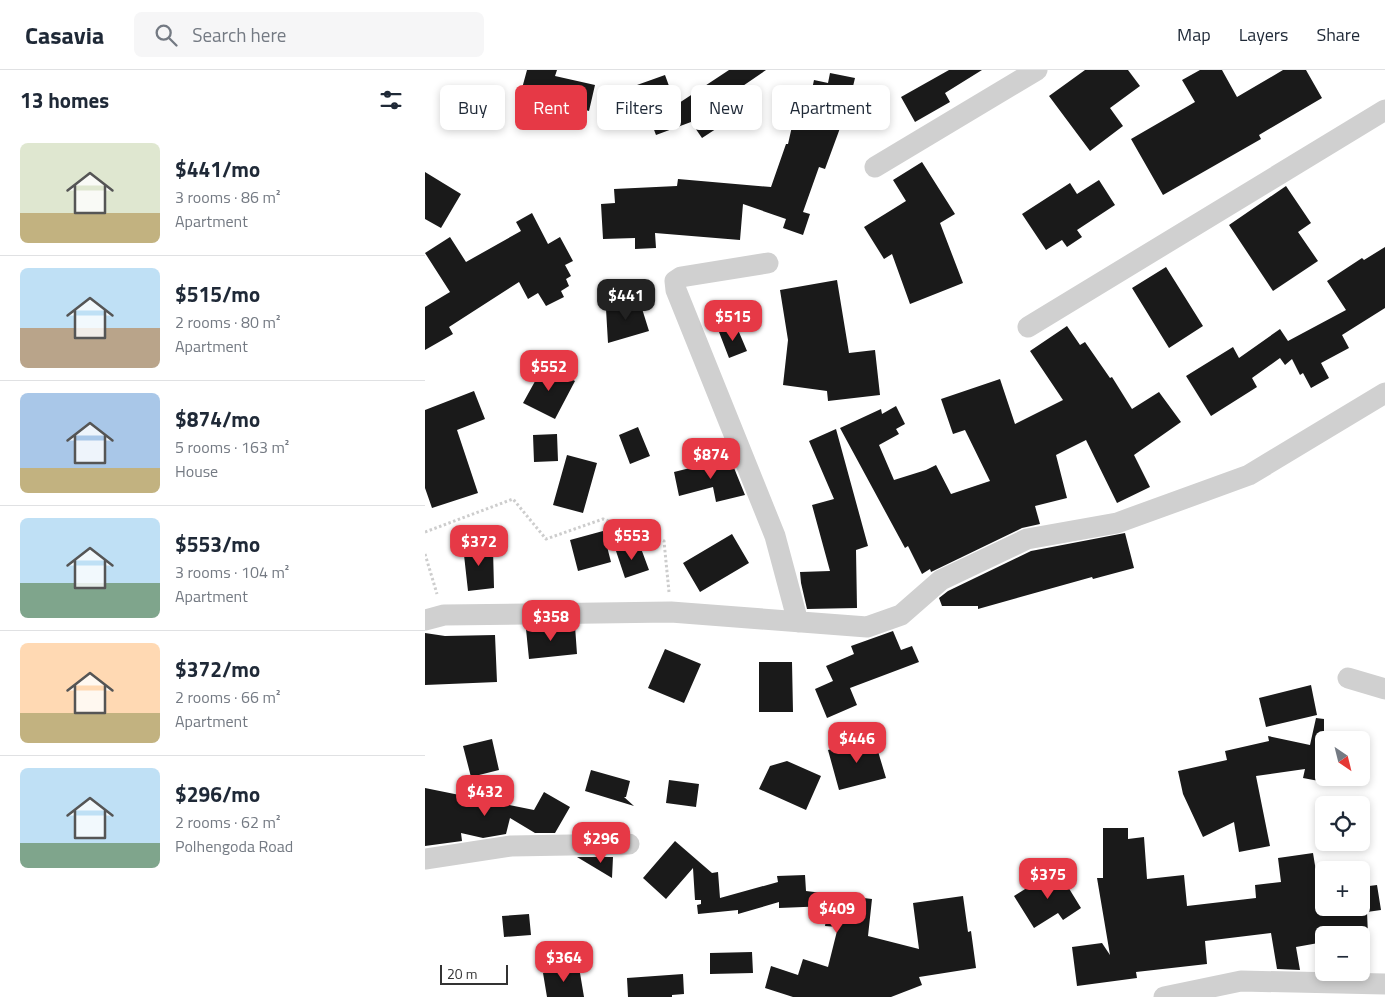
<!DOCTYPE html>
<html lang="en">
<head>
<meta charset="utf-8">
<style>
  :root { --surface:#fff; --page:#f6f6f7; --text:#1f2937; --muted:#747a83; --line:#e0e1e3; --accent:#e63946 }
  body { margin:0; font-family:"Titillium Web",sans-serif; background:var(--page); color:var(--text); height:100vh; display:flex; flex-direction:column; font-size:19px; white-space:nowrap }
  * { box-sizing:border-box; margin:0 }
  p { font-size:16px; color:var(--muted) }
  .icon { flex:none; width:28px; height:28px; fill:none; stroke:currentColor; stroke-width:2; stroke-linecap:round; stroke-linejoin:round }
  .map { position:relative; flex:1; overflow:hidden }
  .drawer { display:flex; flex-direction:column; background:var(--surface); width:425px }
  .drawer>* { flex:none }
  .top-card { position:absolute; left:15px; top:15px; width:475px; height:45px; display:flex; gap:10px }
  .needle { width:32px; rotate:145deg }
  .buttons { position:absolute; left:890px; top:661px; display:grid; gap:10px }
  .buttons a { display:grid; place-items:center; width:55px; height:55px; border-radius:8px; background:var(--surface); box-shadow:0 2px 8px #0003; font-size:25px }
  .scale { position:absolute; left:15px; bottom:12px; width:68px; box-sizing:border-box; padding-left:5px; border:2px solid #333; border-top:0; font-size:14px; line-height:18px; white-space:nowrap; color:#333; -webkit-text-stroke:4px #fff; paint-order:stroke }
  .price { position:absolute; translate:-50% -42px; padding:0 11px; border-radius:10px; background:var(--accent); color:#fff; font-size:16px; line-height:32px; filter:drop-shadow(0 1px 2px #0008) }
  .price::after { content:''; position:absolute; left:50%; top:30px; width:15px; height:11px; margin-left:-8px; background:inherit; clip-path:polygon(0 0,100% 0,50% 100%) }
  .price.selected { background:#222; color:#fff }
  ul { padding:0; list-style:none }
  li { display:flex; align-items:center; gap:15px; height:125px; padding:0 20px }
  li+li { border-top:1px solid var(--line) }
  li span { display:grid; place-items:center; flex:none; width:140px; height:100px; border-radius:8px; color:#555 }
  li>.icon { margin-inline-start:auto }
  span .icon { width:60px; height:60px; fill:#fffc; stroke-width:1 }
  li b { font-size:21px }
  h2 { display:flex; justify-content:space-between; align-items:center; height:60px; padding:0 20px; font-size:21px }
  .chip { padding:0 18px; border-radius:8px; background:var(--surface); box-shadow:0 2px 8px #0003; font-size:18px; line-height:45px }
  .chip.selected { background:var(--accent); color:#fff }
  header { display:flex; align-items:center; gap:30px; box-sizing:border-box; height:70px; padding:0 25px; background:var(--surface); border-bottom:1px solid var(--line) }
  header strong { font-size:24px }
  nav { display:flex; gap:28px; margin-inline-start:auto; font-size:18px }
  .search { width:350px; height:45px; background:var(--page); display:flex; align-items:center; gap:12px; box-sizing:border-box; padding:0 18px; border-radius:8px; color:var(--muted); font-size:19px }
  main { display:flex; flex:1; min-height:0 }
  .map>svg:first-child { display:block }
  .building { fill:#1a1a1a }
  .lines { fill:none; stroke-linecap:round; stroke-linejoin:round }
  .path { stroke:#cdcdcd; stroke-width:3; stroke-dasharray:2.5 2.5; stroke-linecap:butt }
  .street { stroke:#d0d0d0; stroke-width:21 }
</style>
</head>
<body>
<header>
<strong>Casavia</strong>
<div class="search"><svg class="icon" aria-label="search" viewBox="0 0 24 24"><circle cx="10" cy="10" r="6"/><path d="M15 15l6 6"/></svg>Search here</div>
<nav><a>Map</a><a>Layers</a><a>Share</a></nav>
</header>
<main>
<section class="drawer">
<h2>13 homes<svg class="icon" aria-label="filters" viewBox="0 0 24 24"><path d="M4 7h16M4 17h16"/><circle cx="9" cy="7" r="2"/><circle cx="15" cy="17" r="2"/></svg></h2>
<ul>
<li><span style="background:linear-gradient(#dfe7d0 70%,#c2b280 0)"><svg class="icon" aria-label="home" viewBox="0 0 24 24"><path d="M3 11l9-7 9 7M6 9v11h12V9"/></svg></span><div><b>$441/mo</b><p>3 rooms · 86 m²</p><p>Apartment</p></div></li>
<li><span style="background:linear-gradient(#bfe0f5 60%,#b9a48a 0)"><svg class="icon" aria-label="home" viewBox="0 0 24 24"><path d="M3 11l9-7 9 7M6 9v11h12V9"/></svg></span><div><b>$515/mo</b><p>2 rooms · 80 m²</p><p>Apartment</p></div></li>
<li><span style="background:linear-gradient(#a9c7e8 75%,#c2b280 0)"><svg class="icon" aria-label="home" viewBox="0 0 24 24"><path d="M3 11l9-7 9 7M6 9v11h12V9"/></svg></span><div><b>$874/mo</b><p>5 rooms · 163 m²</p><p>House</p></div></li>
<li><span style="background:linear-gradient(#bfe0f5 65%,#7fa58c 0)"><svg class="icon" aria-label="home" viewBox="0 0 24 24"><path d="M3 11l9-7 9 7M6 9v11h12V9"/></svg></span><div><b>$553/mo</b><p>3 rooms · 104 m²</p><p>Apartment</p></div></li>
<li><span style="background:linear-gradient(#ffd9b3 70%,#c2b280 0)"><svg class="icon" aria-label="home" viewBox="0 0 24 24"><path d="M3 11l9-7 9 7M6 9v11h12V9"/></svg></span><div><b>$372/mo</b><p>2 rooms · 66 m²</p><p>Apartment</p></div></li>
<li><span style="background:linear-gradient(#bfe0f5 75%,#7fa58c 0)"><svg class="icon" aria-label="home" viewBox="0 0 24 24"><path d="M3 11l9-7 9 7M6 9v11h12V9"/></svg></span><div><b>$296/mo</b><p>2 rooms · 62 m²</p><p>Polhengoda Road</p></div></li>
</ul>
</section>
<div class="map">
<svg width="960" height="927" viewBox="0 0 960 927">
  <rect width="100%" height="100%" fill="#fff"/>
  <!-- building -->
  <path class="building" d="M102,0h30l-2,6 40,9 -6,26 -68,-19z
    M304,0h37l-32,22 11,18 -43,28 -11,-16 -35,13 -19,-50 28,-10 11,30z
    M524,0h33l-37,23 5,9 -35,20 -14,-25z
    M660,0h43l12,16 -30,22 13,18 -33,25 -41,-55z
    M775,0h22l15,27 46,-27h23l16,28 -63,37 2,4 -98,56 -32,-56 64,-37 -13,-22z
    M405,3l25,5 -10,42h-2l-18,49 -6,-2 -16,45 7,2 -7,21 -20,-7 3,-9 -43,-15 -3,36 -85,-7 1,15 -21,1v-11l-32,1 -2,-35 14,-1 -1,-14 63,-3 1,-7 93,8 15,-43h2l12,-53 11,3 3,-14 14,3z
    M497,92l33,52 -15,9 23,60 -53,21 -18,-50 -8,5 -20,-32 42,-26 -13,-21z
    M0,102l36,22 -20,34 -16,-9z
    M674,110l16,25 -38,25 5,7 -15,10 -5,-7 -16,10 -24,-36 48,-31 7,11z
    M861,116l25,37 -13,9 20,29 -45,30 -44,-66z
    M107,143l16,31 12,-7 13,24 -8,4 6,11 -5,3 3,7 -8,5 3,6 -18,9 -8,-13 -10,6 -9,-17 -70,45 4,7 -28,16v-43l25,-15 -25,-39 25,-16 16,25 55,-31 -5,-9z
    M960,177v61l-43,27 7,13 -28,15 8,15 -18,10 -8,-15 -3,2 -8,-16 -7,6 -5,-7 -28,20 5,9 -46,29 -25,-40 47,-29 6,11 41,-29 8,12 58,-31 -19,-29 35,-23 2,2z
    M741,197l37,59 -34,22 -37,-60z
    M412,210l12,73 26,-3 5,45 -52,6 -1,-10 -44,-6 5,-45 -8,-50z
    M214,229l10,32 -41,12 -2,-34z
    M311,255l11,26 -18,7 -10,-26z
    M642,256l13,19 5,-3 25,36 2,-1 20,32 27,-17 22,30 -47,33 16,32 -33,16 -31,-63 -30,15 11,43 -32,8 5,18 -18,4 -91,44 -1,-3 -8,5 -14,-28 -3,2 -65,-120 41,-19 1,5 14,-8 9,18 -9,5 3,5 -20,11 15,35 32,-10 10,-5 15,29 39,-13 -25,-51 -12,4 -12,-35 59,-20 15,45 48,-24 -33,-49z
    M119,295l31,16 -20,38 -32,-16z
    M49,321l11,28 -28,11 21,63 -46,15 -7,-20v-78z
    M213,357l12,29 -20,8 -11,-29z
    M411,359l32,117 -12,4 1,58 -50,1 -6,-26 -1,-11 30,-1 -18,-66 22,-6 -25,-58z
    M132,364l1,27 -24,1 -1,-27z
    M142,385l30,8 -14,50 -30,-8z
    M305,388l15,37 -29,7 -3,-15 -34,9 -5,-24z
    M178,461l8,31 -33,9 -8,-31z
    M700,463l9,35 -41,11 -1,-2 -114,32v-3h-36l-3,-8 9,-7 83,-40z
    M307,464l17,29 -49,29 -17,-29z
    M61,473l1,6h6l1,39 -26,3 -5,-45z
    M214,473l10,27 -24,8 -9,-27z
    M129,556h21l2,28 -48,5 -3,-30z
    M468,561l8,19 11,-4 7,16 -69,26 7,17 -30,13 -12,-29 18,-8 -7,-15 28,-12 -3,-8z
    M0,563l20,3 50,-1 2,47 -72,3z
    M240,579l36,15 -17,39 -36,-15z
    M334,592h33l1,50h-34z
    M886,615l6,30 -51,12 -7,-29z
    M891,648l8,1v63l-21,-4 2,-9 -49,7 14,70 -31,6 -5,-30 -31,15 -20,-43 -5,-23 49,-11 -2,-9 44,-10 -1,-5 42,9z
    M449,668l12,40 -47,12 -11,-40z
    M67,669l7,31 -28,7 -8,-31z
    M362,691l34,15 -15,34 -47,-21 11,-23z
    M166,700l39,11 -4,16h-2l10,9 -49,-15z
    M244,710l30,4 -3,23 -30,-4z
    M0,718l109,22 10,-18 26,15 -15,26h-20l-25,-15 -4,16 -23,4 -22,-5 1,8 -37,5z
    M678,758h25v11l16,-2 3,42 37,-4 3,31 69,-8 -1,-13 26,-3 -3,-24 35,-5 9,55h39v-21l16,-2 4,25 -14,2 1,23h-44v7l-28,5 4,23 -23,-1 -6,-36 -66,8 2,23 -71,8 1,6 -60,8 -5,-39 30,-4 8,12 -13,-77h6z
    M250,771l37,32 6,-1 2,26 58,-16 -1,-6 28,-1 1,16 66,8 -4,37 51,13 -6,-46 50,-7 5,36 3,-1 5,37 -57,9 3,8 -31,12h-98l-28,-9 6,-22 27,9 5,-16 25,8 10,-40 -13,-1 3,-20 -49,2v-6l-41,12v-4l-40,4 -1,-9 4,-1v-4h-6l-2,-32 -27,31 -23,-21z
    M152,787h36l-1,21z
    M632,799l24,39 -18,12 -5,-7 -24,15 -20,-32z
    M104,844l2,21 -27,2 -2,-21z
    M327,882l1,21 -43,1v-21z
    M154,897l5,30h-37l-4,-24z
    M258,904l1,20 -12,1v2h-44l-1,-19z"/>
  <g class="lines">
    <!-- path -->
    <path class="path" d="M0,462l88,-33 33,40 57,-20 61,22 5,51
      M0,484l12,40"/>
    <!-- street -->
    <path class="street" d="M450,97l162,-97
      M343,193l-87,14 -6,4 1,9 99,246 23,86
      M603,257l357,-217
      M0,550l19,-5 227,-3 196,15 34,-12 40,-35 86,-41 90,-16 132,-48 136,-82
      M923,608l37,11
      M0,789l86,-13 118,-2
      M739,927l77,-16 144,3"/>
  </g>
</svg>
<div class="buttons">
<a><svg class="needle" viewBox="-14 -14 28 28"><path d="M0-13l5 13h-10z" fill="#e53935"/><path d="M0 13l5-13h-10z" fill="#747a83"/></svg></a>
<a><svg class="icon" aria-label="locate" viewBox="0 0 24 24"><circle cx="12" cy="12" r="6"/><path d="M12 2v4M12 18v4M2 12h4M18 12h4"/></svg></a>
<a>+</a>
<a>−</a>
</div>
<div class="scale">20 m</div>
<b class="price selected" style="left:201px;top:251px">$441</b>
<b class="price" style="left:308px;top:272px">$515</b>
<b class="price" style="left:124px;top:322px">$552</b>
<b class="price" style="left:286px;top:410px">$874</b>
<b class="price" style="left:207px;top:491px">$553</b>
<b class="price" style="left:54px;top:497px">$372</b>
<b class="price" style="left:126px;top:572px">$358</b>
<b class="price" style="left:432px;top:694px">$446</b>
<b class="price" style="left:60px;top:747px">$432</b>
<b class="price" style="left:176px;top:794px">$296</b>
<b class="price" style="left:623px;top:830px">$375</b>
<b class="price" style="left:412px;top:864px">$409</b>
<b class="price" style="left:139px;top:913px">$364</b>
<div class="top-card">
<a class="chip">Buy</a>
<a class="chip selected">Rent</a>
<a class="chip">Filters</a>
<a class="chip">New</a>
<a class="chip">Apartment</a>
</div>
</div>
</main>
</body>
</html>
